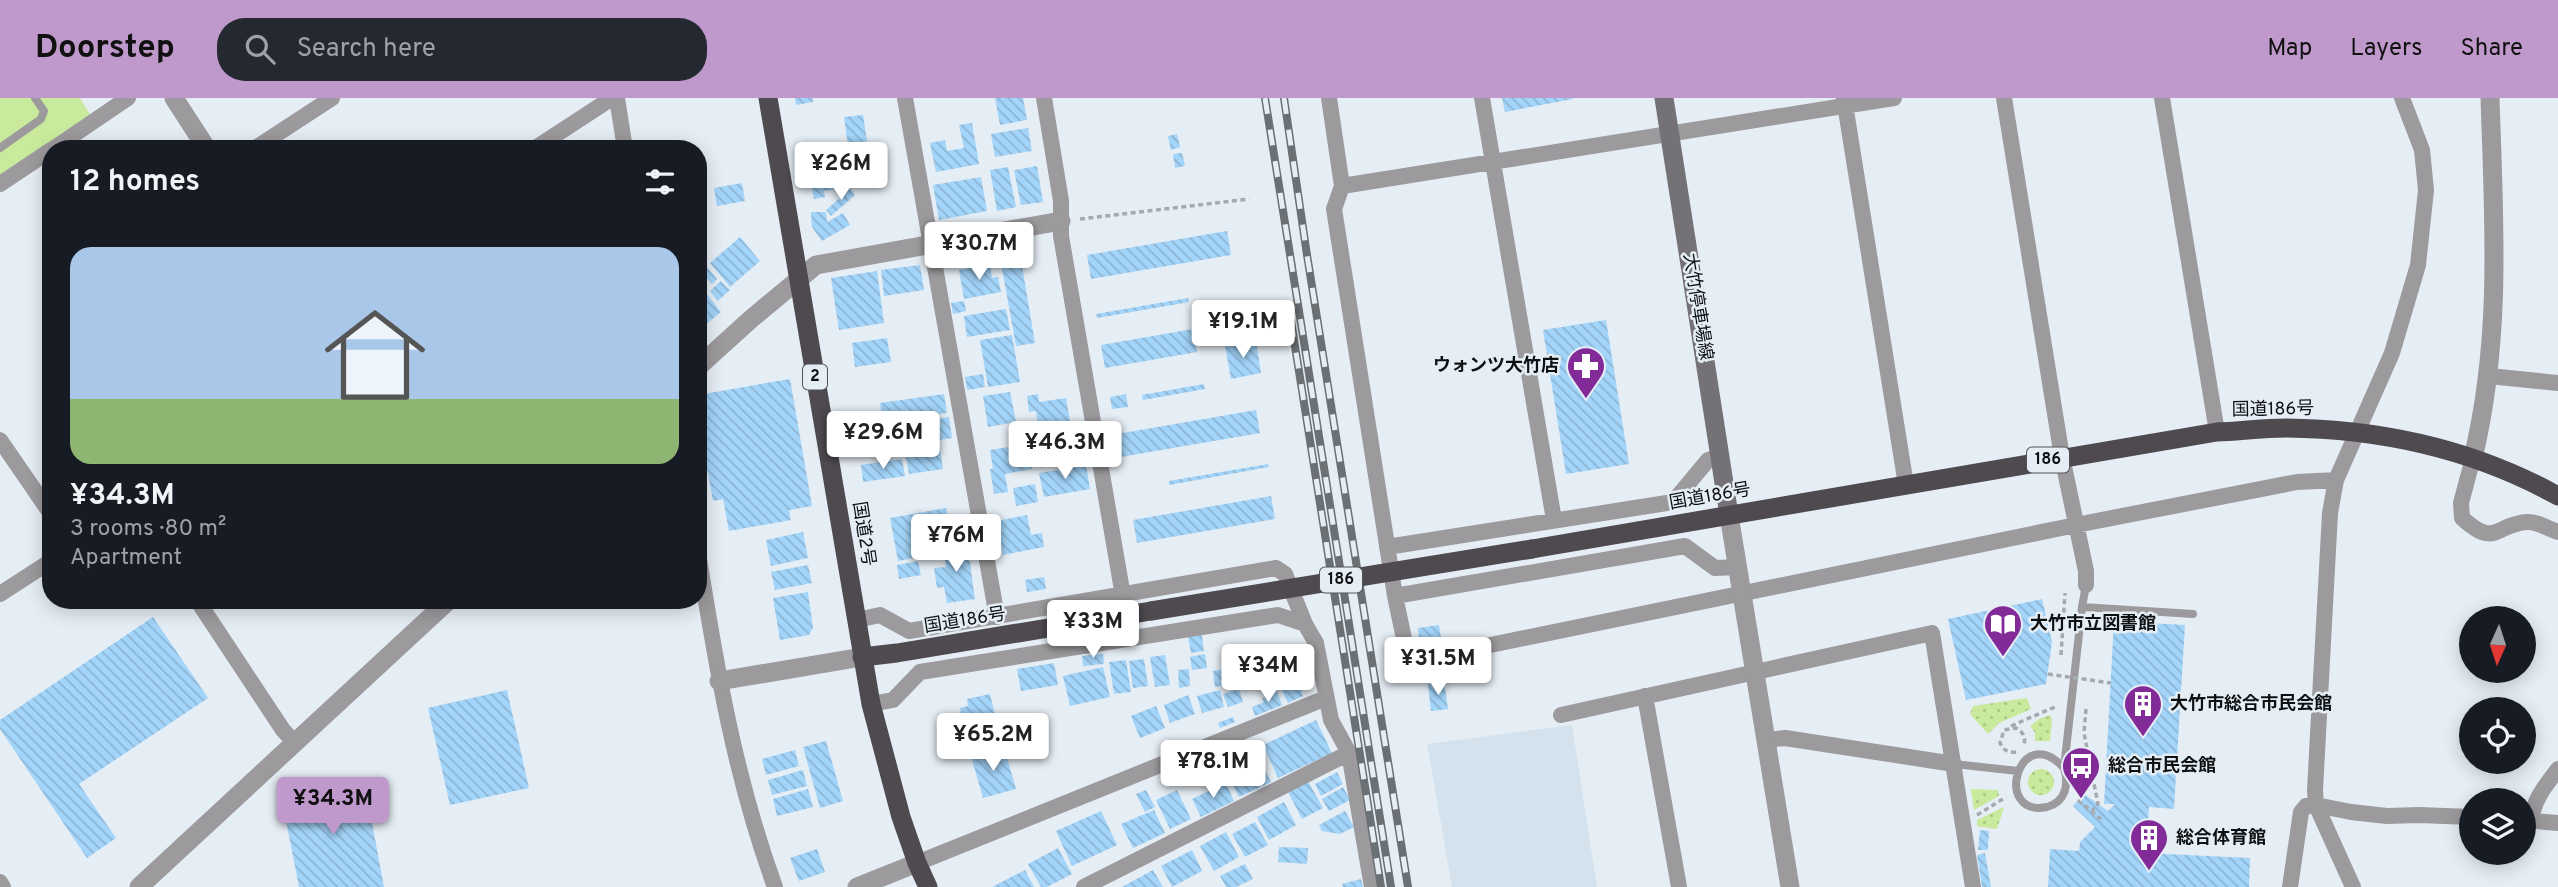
<!DOCTYPE html>
<html lang="en">
<head>
<meta charset="utf-8">
<style>
  :root { --surface:#171b24; --page:#242831; --text:#f1f3f6; --muted:#9ea1a6; --accent:#bf99cc }
  body { margin:0; font-family:Overpass,"Noto Sans JP",sans-serif; background:var(--page); color:var(--text); height:100vh; display:flex; flex-direction:column; font-size:26px; white-space:nowrap }
  * { box-sizing:border-box; margin:0 }
  p { font-size:23px; color:var(--muted) }
  .icon { flex:none; width:38px; height:38px; fill:none; stroke:currentColor; stroke-width:2; stroke-linecap:round; stroke-linejoin:round }
  .map { position:relative; flex:1; overflow:hidden }
  .sheet { position:absolute; left:42px; top:42px; width:665px; height:469px; display:flex; flex-direction:column; background:var(--surface); border-radius:28px; box-shadow:0 4px 18px #0003 }
  .sheet>* { flex:none }
  .needle { width:46px; rotate:183deg }
  .fabs { position:absolute; left:2459px; top:508px; display:grid; gap:14px }
  .fabs a { display:grid; place-items:center; width:77px; height:77px; border-radius:50%; background:var(--surface); box-shadow:0 4px 18px #0003; font-size:35px }
  .price { position:absolute; translate:-50% -60px; padding:0 16px; border-radius:7px; background:#fff; color:#222; font-size:23px; line-height:46px; filter:drop-shadow(0 2px 4px #0008) }
  .price::after { content:''; position:absolute; left:50%; top:42px; width:21px; height:16px; margin-left:-10px; background:inherit; clip-path:polygon(0 0,100% 0,50% 100%) }
  .price.selected { background:var(--accent); color:#111 }
  ul { padding:0; list-style:none }
  li { display:grid; align-content:center; gap:14px; height:371px; padding:0 28px }
  li span { display:grid; place-items:center; height:217px; border-radius:21px; color:#555 }
  li>.icon { margin-inline-start:auto }
  span .icon { width:126px; height:126px; fill:#fffc; stroke-width:1 }
  li b { font-size:30px }
  h2 { display:flex; justify-content:space-between; align-items:center; height:84px; padding:0 28px; font-size:30px }
  header { display:flex; align-items:center; gap:42px; box-sizing:border-box; height:98px; padding:0 35px; background:var(--accent); color:#111 }
  header strong { font-size:33px }
  nav { display:flex; gap:38px; margin-inline-start:auto; font-size:24px }
  .search { width:490px; height:63px; background:var(--page); display:flex; align-items:center; gap:18px; box-sizing:border-box; padding:0 24px; border-radius:28px; color:var(--muted); font-size:26px }
  .map>svg:first-child { display:block }
  .built { fill:#d3e2ed }
  .park { fill:#c9e99c }
  .garden { fill:url(#garden-dots) }
  .building { fill:url(#building-back-hatch) }
  .lines { fill:none; stroke-linecap:round; stroke-linejoin:round }
  .path { stroke:#a4aab0; stroke-width:3.5; stroke-dasharray:5 3.5; stroke-linecap:butt }
  .service { stroke:#9c9a9d; stroke-width:8 }
  .minor { stroke:#9c9a9d; stroke-width:16 }
  .tertiary { stroke:#9c9a9d; stroke-width:19 }
  .secondary { stroke:#757277; stroke-width:19 }
  .trunk { stroke:#4e4a50; stroke-width:19 }
  .rail-casing { stroke:#6b7074; stroke-width:8 }
  .rail { stroke:#e6eef5; stroke-width:5; stroke-dasharray:16; stroke-linecap:butt }
  .path-bridge { stroke:#a4aab0; stroke-width:3.5; stroke-dasharray:5 3.5; stroke-linecap:butt }
  .trunk-bridge { stroke:#4e4a50; stroke-width:19 }
  .labels { text-anchor:middle; dominant-baseline:central; stroke-width:5; stroke-linejoin:round; paint-order:stroke }
  .shield { fill:#e6eef5; stroke:#4f5357; stroke-width:2 }
  .shield-label { font-size:16px; font-weight:bold; fill:#0e1113 }
  .street-label { font-size:18px; fill:#0e1113; stroke:#e6eef5 }
  .poi-label { font-size:18px; font-weight:bold; fill:#0e1113; stroke:#e6eef5; text-anchor:start }
</style>
</head>
<body>
<header>
<strong>Doorstep</strong>
<div class="search"><svg class="icon" aria-label="search" viewBox="0 0 24 24"><circle cx="10" cy="10" r="6"/><path d="M15 15l6 6"/></svg>Search here</div>
<nav><a>Map</a><a>Layers</a><a>Share</a></nav>
</header>
<div class="map">
<svg width="2558" height="789" viewBox="0 0 2558 789">
  <defs>
    <pattern id="garden-dots" width="8" height="8" patternUnits="userSpaceOnUse" patternTransform="scale(1.75)"><rect width="8" height="8" fill="#c9e99c"/><path d="M2 2h.1M6 6h.1" fill="none" stroke="#abc786" stroke-width="1.8" stroke-linecap="round"/></pattern>
    <pattern id="building-back-hatch" width="6" height="6" patternUnits="userSpaceOnUse" patternTransform="scale(1.75)"><rect width="6" height="6" fill="#a3d4f9"/><path d="M-1 5l2 2M0 0l6 6M5-1l2 2" fill="none" stroke="#8bb5d5"/></pattern>
  </defs>
  <rect width="100%" height="100%" fill="#e6eef5"/>
  <!-- built -->
  <path class="built" d="M1572,627l25,162h-145l-25,-143z"/>
  <!-- park -->
  <path class="park" d="M0,0h80l11,18 -91,59z"/>
  <!-- garden -->
  <path class="garden" d="M2027,600l4,11 -32,14 -11,11 -18,-20 3,-8z
    M2050,617l2,4 -2,22h-15v-8l-5,-7 9,-7z
    M2028 684a13 13 0 1 1 26 0a13 13 0 1 1-26 0Z
    M1971,691l27,1 1,6 -25,14z
    M2004,709l-7,22 -20,-3v-6z"/>
  <!-- building -->
  <path class="building" d="M795,0h18v4l-17,3z
    M995,0h28l4,22 -27,5z
    M1502,0h71v1l-68,13z
    M863,17l4,26 -6,1 2,9 -14,2 -5,-36z
    M972,25l7,41 -43,8 -6,-29 15,-3 2,11 17,-3 -5,-23z
    M1028,30l4,23 -37,6 -4,-23z
    M1177,36l3,13 -9,3 -3,-14z
    M1182,55l3,13 -10,2 -2,-14z
    M857,62l4,25 -13,2 -3,-25z
    M840,64l5,25 -21,4 1,6 -11,2 -6,-31z
    M1037,68l6,36 -22,3 -7,-35z
    M1008,69l8,40 -19,4 -7,-41z
    M981,79l6,34 -48,9 -6,-35z
    M742,85l3,18 -28,5 -3,-18z
    M850,91l5,6 -24,21 -5,-6z
    M702,97l3,17 -7,1v-17z
    M811,114h15l1,10 16,-9 7,12 -28,16 -10,-14z
    M1227,133l4,24 -140,24 -4,-24z
    M740,139l20,24 -30,26 -20,-24z
    M1019,150l16,95 -19,3 -17,-94z
    M990,166l2,14 6,-1 3,15 -37,7 -5,-29z
    M705,167l12,14 -5,5 -13,-14z
    M920,167l4,25 -40,6 -3,-26z
    M877,173l7,52 -45,7 -8,-52z
    M721,183l9,9 -12,11 -8,-10z
    M706,195l15,19 -16,13 -7,-8v-17z
    M1188,200l1,4 -92,16 -1,-4z
    M964,203l2,10 -13,3 -2,-11z
    M1006,211l4,21 -43,7 -3,-21z
    M1606,222l23,144 -63,10 -23,-144z
    M1193,231l4,23 -92,16 -4,-23z
    M1012,237l8,47 -32,5 -8,-47z
    M887,240l4,24 -36,5 -3,-24z
    M1256,243l5,32 -30,6 -6,-33z
    M983,276l2,13 -18,3 -2,-13z
    M790,281l22,127 -23,4 2,10 -62,11 -6,-32 -10,2 -15,-82v-24z
    M1204,286l1,5 -62,11 -1,-5z
    M1010,294l6,30 -28,5 -5,-31z
    M944,296l3,19 -64,10 -3,-20z
    M1038,296l1,8 27,-4 4,23 -32,5 -2,-15 -7,1 -2,-16z
    M1126,296l2,13 -16,2 -2,-12z
    M1256,312l4,23 -139,24 -4,-23z
    M949,319l3,21 -43,7 -3,-21z
    M1071,335l4,26 -37,6 -4,-26z
    M939,344l4,27 -34,5 -5,-27z
    M1027,346l5,25 -27,5 3,18 -14,2 -4,-25h3l-3,-19z
    M902,361l3,17 -42,6 -2,-17z
    M1268,366l1,3 -100,18v-4z
    M1086,367l4,24 -46,8 -5,-24z
    M1035,386l3,18 -22,4 -3,-18z
    M1271,398l4,23 -138,24 -4,-23z
    M946,410l4,25 -12,2 2,10 -16,3 1,8 -27,5 -8,-43z
    M1027,417l4,20 11,-2 2,14 -41,8 -6,-34z
    M803,434l5,26 -37,8 -5,-26z
    M967,444l8,57 -28,4 -3,-16 -7,1 -3,-20 12,-1 -3,-22z
    M918,463l3,14 -22,4 -2,-14z
    M808,467l4,18 -37,7 -4,-18z
    M1044,479l2,12 -19,3 -2,-12z
    M808,494l5,36 -4,7 -29,5 -7,-42z
    M2042,501l10,43 -6,42 -80,16 -18,-81z
    M153,519l55,81 -129,86 37,54 -29,20 -87,-129v-9z
    M2114,523l71,4 -11,184 -25,-2 -3,46 104,5 -1,29h-201l2,-38 29,2 1,-9 15,-15 -22,-21 11,-12 24,17 7,-7h-11z
    M1439,527l3,20 -22,2 -2,-19z
    M1202,537l2,16 -13,2 -3,-16z
    M1103,556l1,10 -21,2 -1,-10z
    M1205,556l2,14 -15,2 -2,-13z
    M1165,557l5,30 -15,2 -5,-30z
    M1144,561l4,27 -15,2 -4,-27z
    M1126,562l5,32 -17,2 -5,-32z
    M1054,565l4,22 -37,6 -4,-22z
    M1103,569l7,30 -40,9 -7,-30z
    M1236,569l3,16 -24,4 -2,-16z
    M1189,571l1,17 -11,2 -1,-18z
    M1302,577l6,13 -7,3 2,5 -15,7 -9,-18z
    M1444,584l4,27 -17,2 -3,-27z
    M1239,591l4,13 -15,5 -5,-13z
    M507,592l22,98 -79,17 -22,-97z
    M1220,592l4,17 -22,6 -5,-17z
    M1277,594l5,13 -27,11 -3,-9 12,-5 -2,-4z
    M990,596l5,21 -32,8 -3,-15 8,-2 -1,-7z
    M1188,597l7,19 -25,9 -6,-18z
    M1156,608l9,22 -25,10 -9,-22z
    M1233,619l2,5 -15,6 -2,-5z
    M1316,622l16,33 -54,25 -15,-33z
    M826,643l17,60 -23,7 -17,-61z
    M1004,649l12,42 -33,9 -12,-42z
    M795,652l4,16 -33,9 -4,-16z
    M1256,653l15,31 -32,15 -15,-30z
    M803,672l4,16 -35,9 -4,-15z
    M1337,674l6,12 -22,12 -6,-12z
    M364,682l20,107h-85l-18,-92z
    M1308,683l15,27 -21,11 -14,-27z
    M1226,685l8,18 -33,16 -9,-18z
    M1343,689l7,13 -21,11 -7,-12z
    M808,691l5,18 -36,9 -4,-17z
    M1146,692l9,17 -10,5 -9,-18z
    M1177,692l14,29 -21,10 -14,-29z
    M1284,704l12,23 -27,15 -12,-23z
    M1154,712l11,23 -32,15 -12,-24z
    M1101,713l16,34 -45,21 -16,-35z
    M1345,713l9,16 -14,7 -18,-3 -3,-6z
    M1255,724l13,23 -23,12 -13,-23z
    M1980,732l9,1 -1,19h-10z
    M1226,734l13,25 -25,14 -14,-25z
    M1279,749l29,1 -1,16 -29,-2z
    M1058,750l14,26 -25,13h-6l-13,-23z
    M817,751l8,23 -26,9 -9,-23z
    M1192,752l10,21 -30,16 -11,-21z
    M1985,755l6,34h-9l-5,-32z
    M1245,766l8,15 -17,8h-10l-6,-11z
    M1025,772l9,17h-42z
    M1153,772l10,17h-41z
    M1361,781l2,8h-20l-1,-3z"/>
  <g class="lines">
    <!-- path -->
    <path class="path" d="M1080,121l169,-20
      M2061,557l4,-62
      M2086,611l-2,24 14,71 -6,7
      M2011,628l46,-20
      M2016,654c-9,1 -12,-2 -16,-9l4,-13 12,-2c7,4 11,10 7,18
      M2078,702l23,19
      M1977,717l29,-18"/>
    <!-- service -->
    <path class="service" d="M0,50l41,-29 3,-8 -9,-13
      M2086,487l-4,22 111,7
      M1954,666l64,7
      M2064,670c-45,-49 -72,50 -17,39 19,-5 22,-23 17,-39l18,-161"/>
    <!-- minor -->
    <path class="minor" d="M617,0l8,51
      M905,0l92,519
      M1044,0l17,103v35l62,360
      M1329,0l13,88 -8,23 61,387 12,57 15,6 654,-134 221,-43 39,-2
      M1482,0l72,422
      M1844,0l62,387
      M2004,0l58,359 24,114v14
      M2162,0l55,334
      M53,51l75,-51
      M254,51l78,-51
      M534,51l78,-51
      M0,86l51,-34
      M1342,88l552,-88
      M2489,278l69,7
      M0,342l51,74
      M2473,360l-12,45 1,15c34,31 33,6 65,4 9,-1 22,7 31,10
      M1387,449l286,-45 35,-42 12,-4
      M698,454c18,114 37,226 77,335
      M0,496l51,-33
      M1395,498l290,-50 30,22 23,-1
      M197,502l86,130 12,13
      M857,522l23,-5 29,16 367,-63 9,6 20,50
      M1645,598l34,191
      M871,606l22,-4 27,-28 358,-57 27,9 11,19 15,77 18,33 23,134
      M1561,617l371,-82 41,254
      M1767,642l18,-2 169,26
      M2524,722l34,3
      M2531,722c3,-21 14,-34 27,-51
      M917,765l409,-165
      M0,784l3,5
      M1084,789l265,-134
      M2290,789l11,-75 5,-6 10,-1 35,7 36,4 32,-1 52,2
      M2353,789l-37,-82 -1,-15 15,-277 6,-33 56,-127 26,-88 8,-75 -4,-40 -20,-52"/>
    <!-- tertiary -->
    <path class="tertiary" d="M174,0l33,51
      M698,269l53,-48 65,-54 245,-44
      M2473,360c29,-121 21,-237 17,-360
      M1729,417l61,372
      M719,583l143,-24
      M139,789l310,-287
      M857,789l60,-24"/>
    <!-- secondary -->
    <path class="secondary" d="M1664,0l65,417"/>
    <!-- trunk -->
    <path class="trunk" d="M768,0l103,606 30,113 16,46 11,24
      M1532,451l685,-117c23,-1 46,-4 69,-4 95,1 189,22 272,68
      M862,559l35,-4 254,-42"/>
    <defs>
      <path id="rail" d="M1265,0l126,789
        M1284,0l23,157 101,632
        M1291,223l90,566"/>
    </defs>
    <!-- rail casing -->
    <use href="#rail" class="rail-casing"/>
    <!-- rail -->
    <use href="#rail" class="rail"/>
    <!-- path-bridge -->
    <path class="path-bridge" d="M2048,576l63,9"/>
    <!-- trunk-bridge -->
    <path class="trunk-bridge" d="M1151,513l381,-62"/>
  </g>
  <!-- icons -->
  <defs>
    <symbol id="pharmacy-pin" viewBox="-11 -11 22 30"><path d="M0 17L-7.5 6A9.5 9.5 0 1 1 7.5 6Z" fill="#812a98" stroke="#e6eef5"/><path d="M-2-6h4v4h4v4h-4v4h-4v-4h-4v-4h4Z" fill="#fff"/></symbol>
    <symbol id="library-pin" viewBox="-11 -11 22 30"><path d="M0 17L-7.5 6A9.5 9.5 0 1 1 7.5 6Z" fill="#812a98" stroke="#e6eef5"/><path d="M-6-4Q-3-5.5-.7-3.5V5Q-3 3-6 4ZM6-4Q3-5.5 .7-3.5V5Q3 3 6 4Z" fill="#fff"/></symbol>
    <symbol id="building-pin" viewBox="-11 -11 22 30"><path d="M0 17L-7.5 6A9.5 9.5 0 1 1 7.5 6Z" fill="#812a98" stroke="#e6eef5"/><path d="M-4-6H4V6H1V3H-1V6H-4ZM-2.5-4.3h1.7v1.8h-1.7ZM.8-4.3h1.7v1.8H.8ZM-2.5-1h1.7V.8h-1.7ZM.8-1h1.7V.8H.8Z" fill="#fff"/></symbol>
    <symbol id="bus-pin" viewBox="-11 -11 22 30"><path d="M0 17L-7.5 6A9.5 9.5 0 1 1 7.5 6Z" fill="#812a98" stroke="#e6eef5"/><path d="M-5-6H5V4H4V6H2V4H-2V6H-4V4H-5ZM-3.5-4V0h7V-4ZM-3.5 1.2v1.5H-2V1.2ZM2 1.2v1.5H3.5V1.2Z" fill="#fff"/></symbol>
  </defs>
  <g fill-rule="evenodd">
    <use href="#pharmacy-pin" x="1564" y="246" width="44" height="60"/>
    <use href="#library-pin" x="1981" y="504" width="44" height="60"/>
    <use href="#building-pin" x="2121" y="584" width="44" height="60"/>
    <use href="#bus-pin" x="2059" y="646" width="44" height="60"/>
    <use href="#building-pin" x="2127" y="718" width="44" height="60"/>
  </g>
  <g class="labels">
    <!-- shield labels -->
    <g class="shield">
      <rect x="803" y="266.5" width="24" height="25" rx="5"/>
      <rect x="2027" y="349.5" width="42" height="25" rx="5"/>
      <rect x="1320" y="469.5" width="42" height="25" rx="5"/>
    </g>
    <g class="shield-label">
      <text x="815" y="279">2</text>
      <text x="2048" y="362">186</text>
      <text x="1341" y="482">186</text>
    </g>
    <!-- street labels -->
    <g class="street-label">
      <text transform="translate(1697 209) rotate(81)">大竹停車場線</text>
      <text transform="translate(2273 312) rotate(-1)">国道186号</text>
      <text transform="translate(1710 399) rotate(-10)">国道186号</text>
      <text transform="translate(863 436) rotate(81)">国道2号</text>
      <text transform="translate(965 523) rotate(-9)">国道186号</text>
    </g>
    <!-- poi labels -->
    <g class="poi-label">
      <text x="1559" y="268" text-anchor="end">ウォンツ大竹店</text>
      <text x="2030" y="526">大竹市立図書館</text>
      <text x="2170" y="606">大竹市総合市民会館</text>
      <text x="2108" y="668">総合市民会館</text>
      <text x="2176" y="740">総合体育館</text>
    </g>
  </g>
</svg>
<div class="fabs">
<a><svg class="needle" viewBox="-14 -14 28 28"><path d="M0-13l5 13h-10z" fill="#e53935"/><path d="M0 13l5-13h-10z" fill="#9ea1a6"/></svg></a>
<a><svg class="icon" aria-label="locate" viewBox="0 0 24 24"><circle cx="12" cy="12" r="6"/><path d="M12 2v4M12 18v4M2 12h4M18 12h4"/></svg></a>
<a><svg class="icon" aria-label="layers" viewBox="0 0 24 24"><path d="M12 4l9 5-9 5-9-5zM3 14l9 5 9-5"/></svg></a>
</div>
<b class="price" style="left:841px;top:104px">¥26M</b>
<b class="price" style="left:979px;top:184px">¥30.7M</b>
<b class="price" style="left:1243px;top:262px">¥19.1M</b>
<b class="price" style="left:883px;top:373px">¥29.6M</b>
<b class="price" style="left:1065px;top:383px">¥46.3M</b>
<b class="price" style="left:956px;top:476px">¥76M</b>
<b class="price" style="left:1093px;top:562px">¥33M</b>
<b class="price" style="left:1438px;top:599px">¥31.5M</b>
<b class="price" style="left:1268px;top:606px">¥34M</b>
<b class="price" style="left:993px;top:675px">¥65.2M</b>
<b class="price" style="left:1213px;top:702px">¥78.1M</b>
<b class="price selected" style="left:333px;top:739px">¥34.3M</b>
<section class="sheet">
<h2>12 homes<svg class="icon" aria-label="filters" viewBox="0 0 24 24"><path d="M4 7h16M4 17h16"/><circle cx="9" cy="7" r="2"/><circle cx="15" cy="17" r="2"/></svg></h2>
<ul>
<li><span style="background:linear-gradient(#a9c7e8 70%,#8fb573 0)"><svg class="icon" aria-label="home" viewBox="0 0 24 24"><path d="M3 11l9-7 9 7M6 9v11h12V9"/></svg></span><div><b>¥34.3M</b><p>3 rooms · 80 m²</p><p>Apartment</p></div></li>
</ul>
</section>
</div>
</body>
</html>
